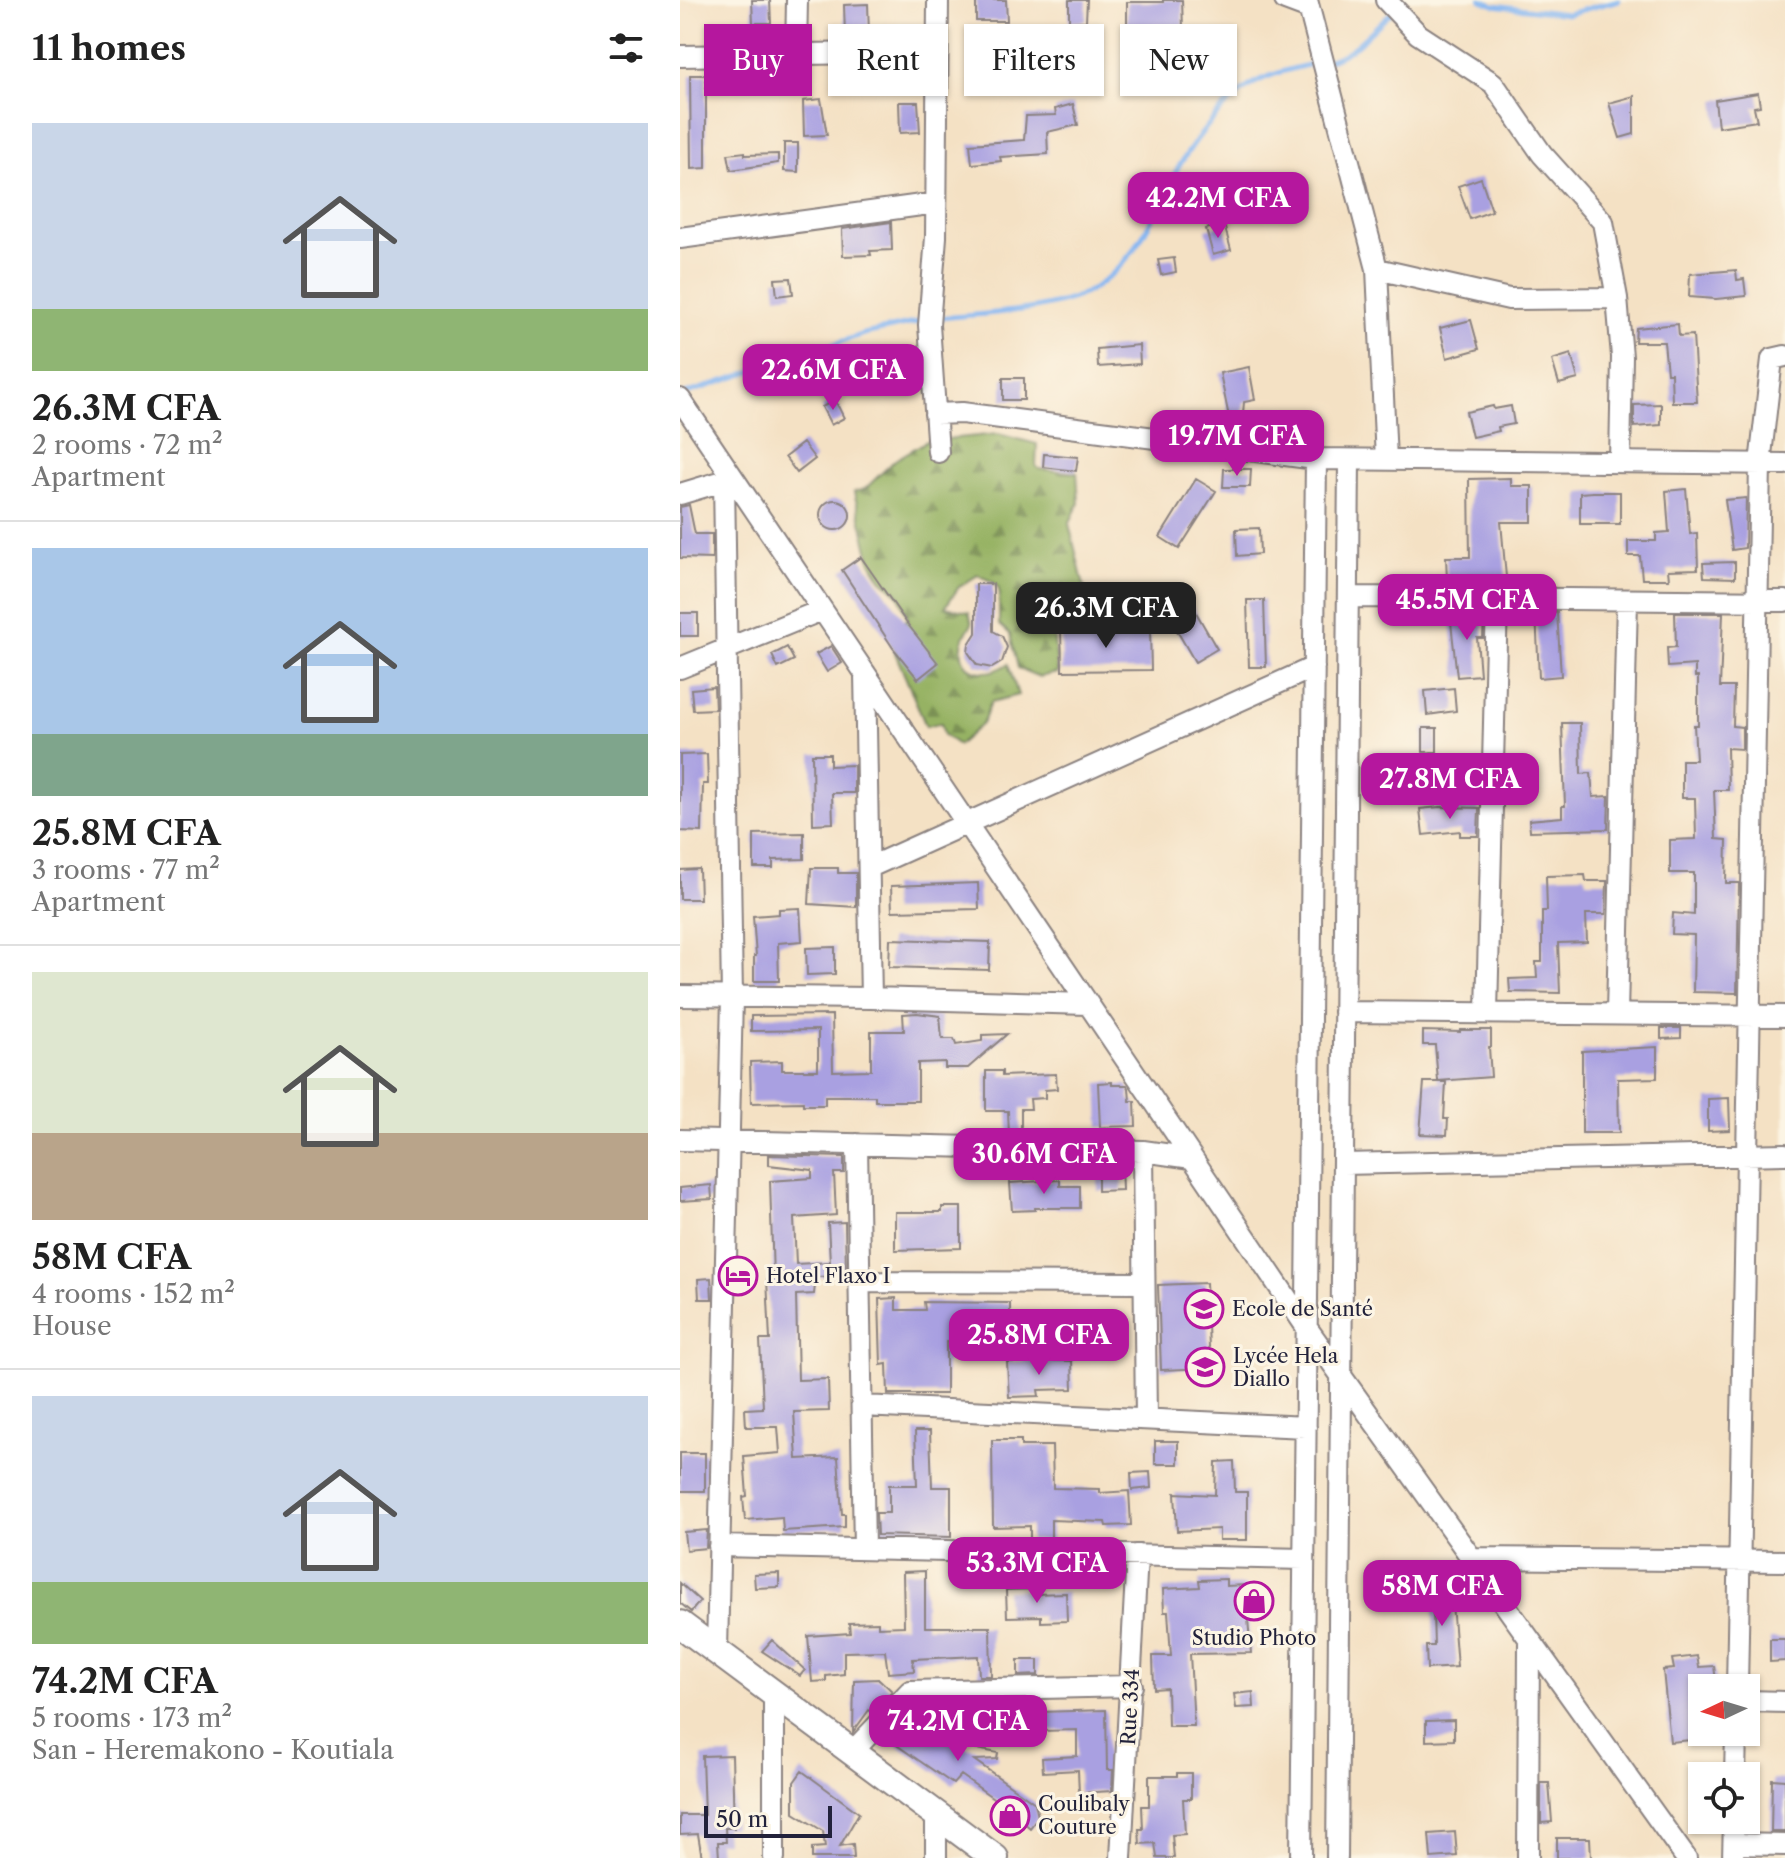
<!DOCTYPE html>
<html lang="en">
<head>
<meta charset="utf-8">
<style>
  :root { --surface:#fff; --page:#f2f2f2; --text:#222; --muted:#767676; --line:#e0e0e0; --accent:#b5179e }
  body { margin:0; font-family:"Libre Caslon Text",serif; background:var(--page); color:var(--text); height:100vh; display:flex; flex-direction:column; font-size:30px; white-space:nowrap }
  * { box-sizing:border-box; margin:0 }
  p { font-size:26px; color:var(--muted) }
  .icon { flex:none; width:44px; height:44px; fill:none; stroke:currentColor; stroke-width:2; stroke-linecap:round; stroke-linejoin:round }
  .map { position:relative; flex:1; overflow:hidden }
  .sheet { display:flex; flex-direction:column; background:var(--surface); width:680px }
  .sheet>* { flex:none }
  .guide { position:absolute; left:24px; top:24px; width:760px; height:72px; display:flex; gap:16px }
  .needle { width:52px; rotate:266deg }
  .buttons { position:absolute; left:1008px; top:1674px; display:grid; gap:16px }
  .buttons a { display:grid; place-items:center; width:72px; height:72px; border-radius:0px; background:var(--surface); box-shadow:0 2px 6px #0004; font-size:40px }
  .scale { position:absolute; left:24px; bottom:20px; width:128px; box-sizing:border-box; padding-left:8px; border:4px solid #22223b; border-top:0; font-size:22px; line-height:28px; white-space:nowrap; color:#22223b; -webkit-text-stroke:6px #fcf5e5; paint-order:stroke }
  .price { position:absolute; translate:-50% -68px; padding:0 18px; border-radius:16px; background:var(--accent); color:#fff; font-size:26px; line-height:52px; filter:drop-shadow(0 2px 4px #0008) }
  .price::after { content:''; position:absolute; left:50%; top:48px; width:24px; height:18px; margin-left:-12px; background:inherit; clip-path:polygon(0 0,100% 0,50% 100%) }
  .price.selected { background:#222; color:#fff }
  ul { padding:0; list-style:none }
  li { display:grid; align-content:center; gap:16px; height:424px; padding:0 32px }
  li+li { border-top:2px solid var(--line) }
  li span { display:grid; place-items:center; height:248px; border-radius:0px; color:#555 }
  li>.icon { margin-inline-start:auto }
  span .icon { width:144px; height:144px; fill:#fffc; stroke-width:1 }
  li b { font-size:34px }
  h2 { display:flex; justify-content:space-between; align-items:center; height:96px; padding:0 32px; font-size:34px }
  .pill { padding:0 28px; border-radius:0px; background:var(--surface); box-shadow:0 2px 6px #0004; font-size:28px; line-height:72px }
  .pill.selected { background:var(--accent); color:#fff }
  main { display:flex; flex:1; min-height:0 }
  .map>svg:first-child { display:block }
  .forest { fill:url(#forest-firs); stroke:#5c6a50; stroke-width:2 }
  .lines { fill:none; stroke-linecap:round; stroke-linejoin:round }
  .stream { stroke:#87b7f2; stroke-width:5 }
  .building { fill:#a9a0e1 }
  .minor-casing { stroke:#8b8280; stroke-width:24 }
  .major-casing { stroke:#8b8280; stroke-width:30 }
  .minor { stroke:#fff; stroke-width:20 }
  .major { stroke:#fff; stroke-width:26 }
  .labels { text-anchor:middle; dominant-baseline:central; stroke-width:6; stroke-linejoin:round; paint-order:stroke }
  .poi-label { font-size:20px; fill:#22223b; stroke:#fcf5e5; text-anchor:start }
  .street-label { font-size:20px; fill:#22223b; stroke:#fcf5e5 }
</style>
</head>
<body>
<main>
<section class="sheet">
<h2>11 homes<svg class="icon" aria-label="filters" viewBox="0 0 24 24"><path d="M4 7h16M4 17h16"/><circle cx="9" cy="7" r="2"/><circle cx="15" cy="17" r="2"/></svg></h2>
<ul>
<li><span style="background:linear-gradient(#c9d6e8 75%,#8fb573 0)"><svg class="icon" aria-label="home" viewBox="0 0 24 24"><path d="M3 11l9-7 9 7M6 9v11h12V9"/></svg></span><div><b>26.3M CFA</b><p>2 rooms · 72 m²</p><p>Apartment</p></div></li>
<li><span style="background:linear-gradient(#a9c7e8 75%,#7fa58c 0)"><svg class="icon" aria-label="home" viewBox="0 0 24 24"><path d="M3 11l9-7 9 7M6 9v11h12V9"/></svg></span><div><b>25.8M CFA</b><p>3 rooms · 77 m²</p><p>Apartment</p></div></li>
<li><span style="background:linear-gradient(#dfe7d0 65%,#b9a48a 0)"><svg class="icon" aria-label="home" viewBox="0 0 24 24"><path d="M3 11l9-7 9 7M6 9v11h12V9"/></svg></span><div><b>58M CFA</b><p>4 rooms · 152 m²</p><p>House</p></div></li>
<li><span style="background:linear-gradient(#c9d6e8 75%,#8fb573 0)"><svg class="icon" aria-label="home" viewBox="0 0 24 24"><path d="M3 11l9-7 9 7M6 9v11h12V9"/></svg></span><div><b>74.2M CFA</b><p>5 rooms · 173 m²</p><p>San - Heremakono - Koutiala</p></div></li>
</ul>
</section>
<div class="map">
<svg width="1105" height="1858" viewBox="0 0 1105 1858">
  <defs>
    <pattern id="forest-firs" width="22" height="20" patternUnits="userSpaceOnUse" patternTransform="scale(2)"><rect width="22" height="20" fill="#96b264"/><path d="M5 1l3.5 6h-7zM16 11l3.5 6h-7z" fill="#7a9054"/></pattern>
  </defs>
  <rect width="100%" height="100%" fill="#fcf5e5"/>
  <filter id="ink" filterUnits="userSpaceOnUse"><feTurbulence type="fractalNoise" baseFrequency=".0125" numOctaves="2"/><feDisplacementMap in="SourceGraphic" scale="16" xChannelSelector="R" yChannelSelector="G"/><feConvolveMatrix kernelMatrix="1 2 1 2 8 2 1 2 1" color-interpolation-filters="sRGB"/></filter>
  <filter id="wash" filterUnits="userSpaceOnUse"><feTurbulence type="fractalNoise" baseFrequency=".006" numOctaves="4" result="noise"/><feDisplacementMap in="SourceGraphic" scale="32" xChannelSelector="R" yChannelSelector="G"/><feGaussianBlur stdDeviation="1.8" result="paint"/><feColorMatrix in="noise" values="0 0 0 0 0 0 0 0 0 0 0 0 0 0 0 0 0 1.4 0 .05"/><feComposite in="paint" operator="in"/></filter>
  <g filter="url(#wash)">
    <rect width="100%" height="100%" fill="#f4e1c4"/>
    <!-- forest -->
    <path class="forest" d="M318,434l39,10 -1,22 3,3 38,4 2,30 -10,21 19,79 -24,16 -16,5 5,9 5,40 -19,4 -21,-9 -8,-34 -11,-10v-35l-6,-7 -15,-7 -19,12 -14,20 24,5 3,12c-26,33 0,63 36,40l10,31 -27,7 -9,22 -24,21 -14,-10 -3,-12 -15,3 -36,-85 18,-23 -10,-24 -17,-15 -10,-17 -17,-70 11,-3 30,-29 32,-19z"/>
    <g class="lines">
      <!-- stream -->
      <path class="stream" d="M801,0l13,5 73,9 52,-14
        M646,61c28,-7 44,-30 65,-48
        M253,319c46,-6 123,-6 161,-31 41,-26 56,-66 77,-107 16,-32 51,-79 82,-97 19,-11 42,-16 63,-21
        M5,394l179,-60 59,-13"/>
    </g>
    <g id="blocks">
      <!-- building -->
      <path class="building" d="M72,0h18l1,23h-18z
        M296,0h30l1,21h-31z
        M389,0h18l-1,21 -17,1z
        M483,0h19l1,28 -39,2v30l-17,1v-59h36z
        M188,4l1,30 -24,1 -1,-30z
        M387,48l2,22 -20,2 -1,-23z
        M10,75h16v93l-15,1z
        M1078,93l2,13 -6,1 3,14 -39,6 -3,-27z
        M954,96v38l-14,4 -11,-35z
        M141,99l6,36 -23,1 -1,-35z
        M219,102h19l2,30 -20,1z
        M393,104l5,21 -31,7 1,22 -48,3 1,4 -29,3 -2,-20 54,-4 2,-24 30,-1 -1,-6z
        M104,143h14v29l-14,-1z
        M65,152v3l33,-1v9l-47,7 -3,-16z
        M801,178l11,33 -22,8 -12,-33z
        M211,222l1,28 -22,1 1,4 -28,1 -1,-27z
        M544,224l7,26 -18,5 -7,-26z
        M494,258l2,14 -15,3 -3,-15z
        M1056,270l1,10 7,-1 2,17 -30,3 -27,-2 1,-23z
        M111,278l2,16 -16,2 -2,-17z
        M791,320l8,29 -32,9 -7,-30z
        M998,324l1,12 14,-1 4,67h-25l-1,-29h-4l-3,-31h-29l1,-14z
        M459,345l1,19 -42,3 -1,-18z
        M891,354l7,25 -19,5 -7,-24z
        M569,367l6,33 -11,2 -3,34 -23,-3 2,-17 9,1 -9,-44z
        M323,378h21v22h-21z
        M155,400l9,18 -13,7 -9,-18z
        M981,404v21l-27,2v-22z
        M813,406l1,3 17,-3 3,18 -16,3 1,4 -27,6 -6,-25z
        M123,443l12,16 -18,14 -12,-16z
        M364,454l34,3 -2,14 -33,-4z
        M544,469h27l-1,18h-27z
        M831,478v8h21v36h-31l5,55 -59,3 -1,-23h24l-1,-78z
        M516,479l20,12 -37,58 -19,-12z
        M1006,489l4,45 7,-1 1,36 -30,1 1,9h-27l-2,-23h-12v-15h28v-8l13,-1 -3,-41z
        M913,492h27v32h-40v-31z
        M1066,498l-1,50 -13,2 -7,-50z
        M140 515a15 15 0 1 1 30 0a15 15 0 1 1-30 0Z
        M9,505l6,29h17v25l-32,-1v-51z
        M579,528l1,26 -23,2 -1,-27z
        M181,557l45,65 32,41 -20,16 -25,-31 -51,-78z
        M1055,562v16l-31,-1 -1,-14z
        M296,584h17v47l9,5 5,11 -5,15 -10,6 -15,-3 -9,-13 1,-8 7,-11z
        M502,588l35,61 -22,13 -35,-61z
        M567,600h17l2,67h-17z
        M804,612l-1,26h-6l3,37 -23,2 -7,-64z
        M856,612h21l4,64 -22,2z
        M0,613h18v23h-18z
        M995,613h48l-3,74h14l-1,39 9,1v22l-15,-1 1,42h-14l2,49 11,1 -1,43h13l-2,110 -44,-1 1,-57 -22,-1 1,-21 21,2v-42h-24v-33l26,-1 -1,-41h-13v-38h14l-2,-35h4v-48h-3v-12l-27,2 -1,-19 9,-1z
        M470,629l1,41 -89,1 -1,-41z
        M151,646l11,17 -15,9 -11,-18z
        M107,647l7,13 -16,8 -6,-13z
        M34,687l1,22 -22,1 -2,-21z
        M774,688l2,23 -29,4 -2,-24z
        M882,723h18l1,51 10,-1 2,24 16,-1 -1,33 -78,2 -1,-11 33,-3v-11h3z
        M743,728h14v24h-14z
        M27,754l1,30h-5l-1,48 -22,-1v-76z
        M132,754h18v12l24,-1v28h-22l1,30 -20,1z
        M760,807l39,1 -1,28h-18v-5l-37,4 -3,-26z
        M124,833v26l-31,1v8h-19v-34z
        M131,868h27v5h18v34l-47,-3z
        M19,869l1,30h-20v-29z
        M905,875l1,6h21l-1,33h-20l1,28 -29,1 2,50 -50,-1 -1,-13 28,-1 -1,-16h6v-51h5l-1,-35z
        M298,883l1,26 -87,2 -1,-25z
        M120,908l2,33 -24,2 1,38h-25v-25h2l-3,-40 26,-2v-5z
        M210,939l100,3 -1,28 -100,-3z
        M155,947v27l-28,1 -1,-27z
        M237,1013l23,3 2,23h12l2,6 26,-4v-6l25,-1 -39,34h-23v-6l-27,1v38h-43v-5h-50v9h-22v-3l-52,1 -1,-41 32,-1v9h36v-40l-67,1v-15l81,-1 1,56 38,-1v-39h33l-1,-17z
        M981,1028h20v10l-20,1z
        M780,1030h31v17h-2l2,30 -53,4 -3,-36h-12v-14l37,1z
        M977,1047v31l-39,1 1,54h-37v-82z
        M306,1071h16v5l54,-2 1,15 -12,1v8l-15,1 1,10h-10v26h-12l-1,-24h-22z
        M432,1082v3h15l2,3 1,13h5l1,25 -36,1 -2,-44z
        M744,1082h22l-2,37h4l-1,16 -27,-1z
        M1049,1098l1,32 -22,1v-32z
        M89,1155l75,2v16h-10l2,42 -42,3 2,46 34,-2 -2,-39 17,-1 1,54 -30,1 -2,17 -18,1 2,85 30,-1 1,32 -35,1 3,47 41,-2 4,57h3v13l-62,4 -1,-14 -37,3 -2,-23 4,-1 -3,-40 36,-3 -2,-26h-32l-1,-18 18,-1 -3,-68h10l-3,-61h6l-3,-98 42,-3v-8l-43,-5z
        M441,1163l1,27 -24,1v-27z
        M380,1180v6h20v22h-45v2l-23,1 -2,-28z
        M31,1185l1,14 -32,2v-13z
        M262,1207h19v41l-66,2v-38h47z
        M31,1278l1,21h-13l-1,-20z
        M526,1283l4,85 -49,2 -3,-85z
        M216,1298v12h29l-1,-8 86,1v43h-13v-4h-51v52h-58l-1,-30 -6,1 -2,-66z
        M415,1316h22l1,34h-23z
        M357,1360l35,1 1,28 -35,1 1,6 -30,1 -2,-35z
        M235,1431h15l2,56h19v50l-74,-2 -1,-22h13v-28h28z
        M312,1440h29v6h31l1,42 47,1v4l29,-2 2,34 -25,1 -1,-4 -54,-2v20h-21v-14l-37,1z
        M475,1441h23v23h-23z
        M0,1453h25v38h-25z
        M554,1461l1,31h12v48h-28v-11l-42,2 -2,-38 40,2 1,-33z
        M470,1472l1,16 -19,2 -1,-17z
        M27,1530l-1,18 -20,2 -2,-18z
        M245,1571v56h65l1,49h-12l-1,-20 -65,3 1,12 -26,2 -3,-22 -41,1v22l-18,2v5l-14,1 -4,-46 42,-3 -1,-10 29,-1v5l26,-1 -1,-54z
        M99,1573v14l-24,1 -1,-14z
        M770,1578l7,89 -30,2 -1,-23h8l-2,-67z
        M546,1579v7l19,-1 6,68 -61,1 4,72h-26l-1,-38 -13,1 -1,-33h18l-3,-44h-4l-1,-23 37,-2 -1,-7z
        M0,1583l20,18 -9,11 -11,-9z
        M356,1589v5l30,-1 1,28 -26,1v-6l-34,1 -1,-27z
        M1090,1639h15v22l-15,1z
        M92,1640l33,30 -5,6 -38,-25z
        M1017,1656l2,11 15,-1 3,22h-15v51l-32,3 -7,-72 11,-1 -2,-10z
        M338,1660h20v15l-20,1z
        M199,1679l13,12 -20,21 -3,-2 -16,22 1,-52z
        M573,1692l1,15 -18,1 -2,-14z
        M231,1709l55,38 32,6 -1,6 -23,1 61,43 3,14 -8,11 -20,-18 -49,-35 -8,9 -68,-47z
        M426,1710l1,60h6l-1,21 -33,2 -1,-23 -35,2 -1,-14 35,-2v-26l-36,1 -1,-19z
        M774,1720v20l-28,1v-20z
        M52,1755l2,73h-9l1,14h-8l1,16h-17l-4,-24 -18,1v-20h24l-2,-59z
        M122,1771l57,42 -19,33 13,-2 1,14h-42v-10l13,-1 -2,-16 -29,-18v-31z
        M497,1773h14v26h-8l2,35 -13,1 2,23h-17l-2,-15 -15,1 -1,-15h4l-1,-23h7v-30h28z
        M1092,1779l13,1v52h-14z
        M861,1783h8l3,39 -11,1z
        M775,1832l2,24 -26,2 -2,-24z
        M877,1838h33l1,20h-34z"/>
    </g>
  </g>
  <g filter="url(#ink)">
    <use href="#blocks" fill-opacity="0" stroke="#8b8280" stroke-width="2"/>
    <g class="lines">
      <defs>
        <path id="minor" d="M258,0l-2,237 -7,88 9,127
          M605,0l24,9
          M627,0l70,269 9,191
          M706,0l32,34 75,49 49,71 61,68 14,76 5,59 -2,105
          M116,54l1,-54
          M0,56l257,-4
          M0,238l256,-35
          M697,269l132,30 108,-1
          M0,399l627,929 379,530
          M255,414l27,-1 354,46 469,5
          M0,494l53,-16
          M668,597l437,4
          M0,668l142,-58
          M185,673l6,325
          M190,867l444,-200
          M0,996l191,2 217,6
          M664,1012l441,4
          M807,1013l10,-414
          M937,1014l10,-414
          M0,1140l463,11 49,7
          M177,1144l7,405
          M463,1151l3,268
          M663,1164l442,-10
          M180,1282l284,1
          M182,1406l444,21
          M39,1546l585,13
          M791,1558l314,3
          M37,1651l15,-654 -8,-517
          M1057,1688l23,-1224 12,-105 13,-3
          M94,1693v165
          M1066,1701l39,1
          M173,1751l57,-60 222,-5
          M1055,1776l1,-44
          M256,1812v46
          M1054,1844l51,1
          M441,1858l16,-303
          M621,1858l15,-1399
          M657,1858l12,-1398
          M848,1858l1,-219
          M1053,1858l1,-38"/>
        <path id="major" d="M0,1624l315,234"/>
      </defs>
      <!-- minor casing -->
      <use href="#minor" class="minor-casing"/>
      <!-- major casing -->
      <use href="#major" class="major-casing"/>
      <!-- minor -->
      <use href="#minor" class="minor"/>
      <!-- major -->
      <use href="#major" class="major"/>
    </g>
  </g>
  <!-- icons -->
  <defs>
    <symbol id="hotel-ring" viewBox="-11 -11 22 22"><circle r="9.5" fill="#fcf5e5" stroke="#b5179e" stroke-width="1.5"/><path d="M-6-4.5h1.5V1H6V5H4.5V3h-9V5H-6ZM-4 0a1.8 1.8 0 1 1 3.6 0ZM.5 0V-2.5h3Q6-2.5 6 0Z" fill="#b5179e"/></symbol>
    <symbol id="school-ring" viewBox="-11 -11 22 22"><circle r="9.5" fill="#fcf5e5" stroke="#b5179e" stroke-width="1.5"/><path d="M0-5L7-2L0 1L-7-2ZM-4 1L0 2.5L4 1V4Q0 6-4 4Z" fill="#b5179e"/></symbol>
    <symbol id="shop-ring" viewBox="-11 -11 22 22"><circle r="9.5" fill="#fcf5e5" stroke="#b5179e" stroke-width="1.5"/><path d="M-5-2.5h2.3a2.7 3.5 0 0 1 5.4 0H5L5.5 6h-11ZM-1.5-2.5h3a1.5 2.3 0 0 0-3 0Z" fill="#b5179e"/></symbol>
  </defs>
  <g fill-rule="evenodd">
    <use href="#hotel-ring" x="36" y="1254" width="44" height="44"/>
    <use href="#school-ring" x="502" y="1287" width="44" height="44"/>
    <use href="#school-ring" x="503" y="1345" width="44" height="44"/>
    <use href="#shop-ring" x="552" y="1579" width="44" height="44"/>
    <use href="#shop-ring" x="308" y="1794" width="44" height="44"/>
  </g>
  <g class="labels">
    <!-- poi labels -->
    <g class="poi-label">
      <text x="86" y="1276">Hotel Flaxo I</text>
      <text x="552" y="1309">Ecole de Santé</text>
      <text x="553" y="1356">Lycée Hela<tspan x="553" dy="23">Diallo</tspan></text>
      <text x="574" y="1638" text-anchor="middle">Studio Photo</text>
      <text x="358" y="1804">Coulibaly<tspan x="358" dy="23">Couture</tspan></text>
    </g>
    <!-- street labels -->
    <g class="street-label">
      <text transform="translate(450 1707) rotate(-87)">Rue 334</text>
    </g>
  </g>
</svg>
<div class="buttons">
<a><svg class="needle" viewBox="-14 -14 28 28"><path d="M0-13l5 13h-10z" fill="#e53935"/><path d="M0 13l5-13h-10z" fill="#767676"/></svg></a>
<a><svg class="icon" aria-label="locate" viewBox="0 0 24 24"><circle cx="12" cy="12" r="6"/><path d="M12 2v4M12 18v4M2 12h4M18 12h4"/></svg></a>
</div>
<div class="scale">50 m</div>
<b class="price" style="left:538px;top:240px">42.2M CFA</b>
<b class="price" style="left:153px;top:412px">22.6M CFA</b>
<b class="price" style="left:557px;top:478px">19.7M CFA</b>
<b class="price" style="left:787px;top:642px">45.5M CFA</b>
<b class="price selected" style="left:426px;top:650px">26.3M CFA</b>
<b class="price" style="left:770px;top:821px">27.8M CFA</b>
<b class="price" style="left:364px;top:1196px">30.6M CFA</b>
<b class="price" style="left:359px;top:1377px">25.8M CFA</b>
<b class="price" style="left:357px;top:1605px">53.3M CFA</b>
<b class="price" style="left:762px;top:1628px">58M CFA</b>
<b class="price" style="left:278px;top:1763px">74.2M CFA</b>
<div class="guide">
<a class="pill selected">Buy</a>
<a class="pill">Rent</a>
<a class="pill">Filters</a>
<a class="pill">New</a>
</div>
</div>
</main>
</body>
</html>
